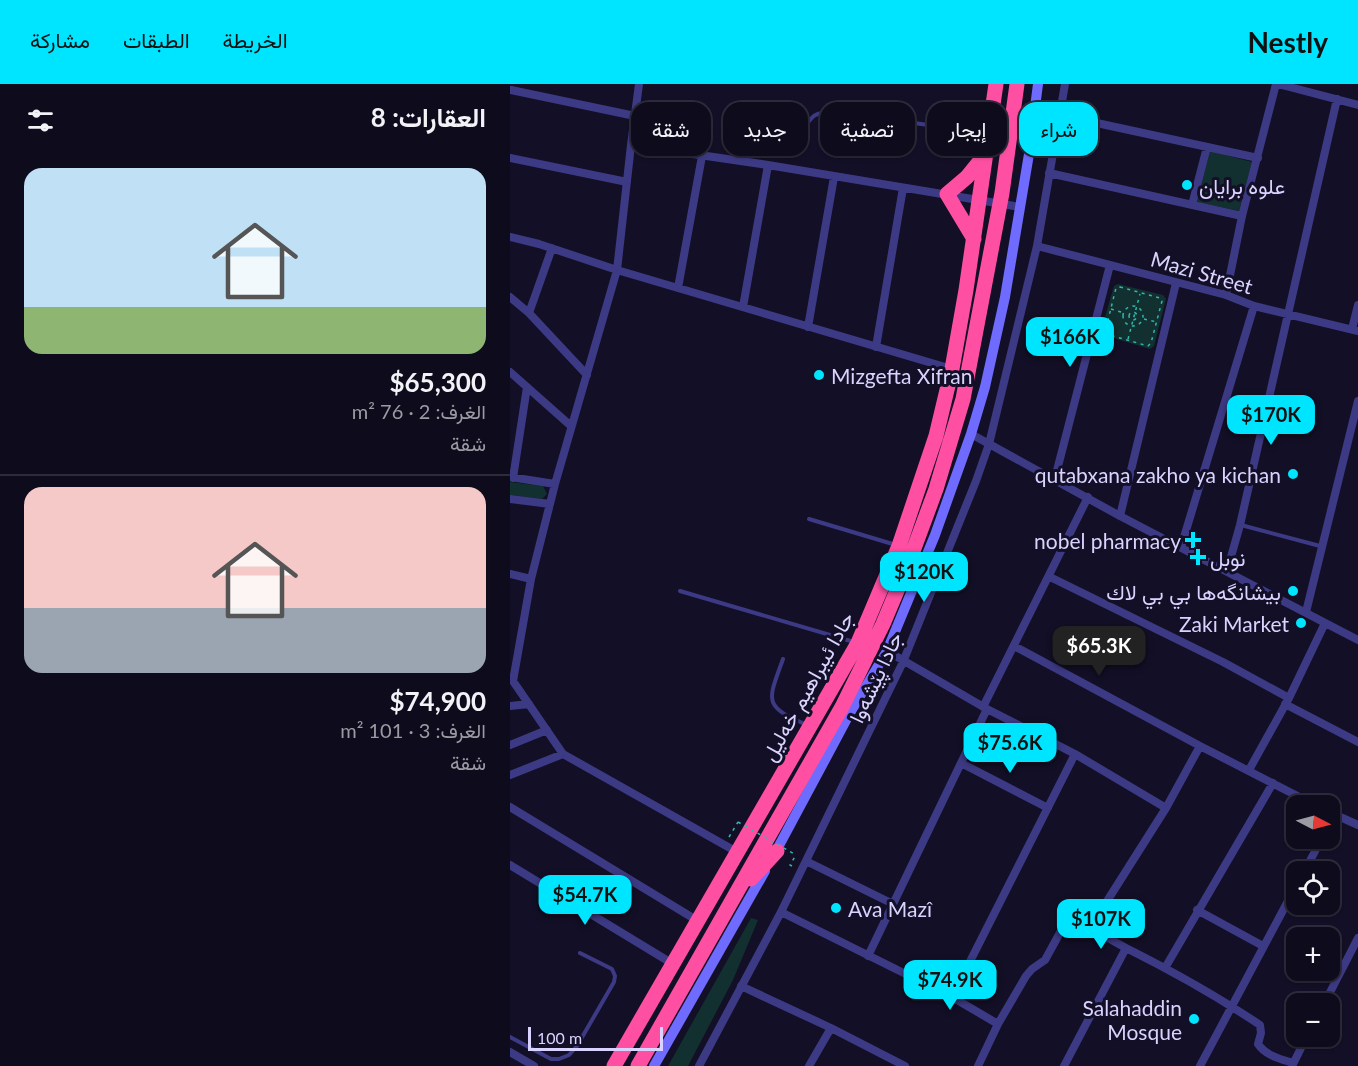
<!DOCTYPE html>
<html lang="ar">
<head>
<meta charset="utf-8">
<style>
  :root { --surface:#0e0b1c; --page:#171425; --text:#f1f3f6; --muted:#9b9ba3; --line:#2e2b3b; --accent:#00e5ff }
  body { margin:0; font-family:Lato,Vazirmatn,sans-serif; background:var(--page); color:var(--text); direction:rtl; height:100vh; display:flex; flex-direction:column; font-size:22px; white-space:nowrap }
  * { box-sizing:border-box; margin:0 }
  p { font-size:20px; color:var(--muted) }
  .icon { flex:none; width:33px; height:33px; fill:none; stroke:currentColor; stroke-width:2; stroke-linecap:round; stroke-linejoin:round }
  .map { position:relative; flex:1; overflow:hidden; direction:ltr }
  .drawer { display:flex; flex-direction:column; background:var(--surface); width:510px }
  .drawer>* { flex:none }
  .hud { position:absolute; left:18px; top:18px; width:570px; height:54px; direction:rtl; display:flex; gap:12px }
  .needle { width:39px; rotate:96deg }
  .buttons { position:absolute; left:776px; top:711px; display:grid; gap:12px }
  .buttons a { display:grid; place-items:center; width:54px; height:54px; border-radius:12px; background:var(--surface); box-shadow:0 2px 4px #0004,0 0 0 2px var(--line); font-size:30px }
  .scale { position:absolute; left:18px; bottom:15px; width:135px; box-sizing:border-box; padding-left:6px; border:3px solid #d9d4ff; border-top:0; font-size:16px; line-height:21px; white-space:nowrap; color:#d9d4ff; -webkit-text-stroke:4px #130f26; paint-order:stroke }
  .price { position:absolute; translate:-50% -51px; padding:0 14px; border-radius:12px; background:var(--accent); color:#111; font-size:20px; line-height:39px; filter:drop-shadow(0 2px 3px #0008) }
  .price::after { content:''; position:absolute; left:50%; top:36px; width:18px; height:14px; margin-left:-9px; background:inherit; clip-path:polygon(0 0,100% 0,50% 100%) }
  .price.active { background:#222; color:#fff }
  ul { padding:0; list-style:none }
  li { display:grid; align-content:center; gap:12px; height:318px; padding:0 24px }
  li+li { border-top:2px solid var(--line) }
  li span { display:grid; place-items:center; height:186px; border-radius:18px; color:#555 }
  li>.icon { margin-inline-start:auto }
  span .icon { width:108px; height:108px; fill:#fffc; stroke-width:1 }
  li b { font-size:26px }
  h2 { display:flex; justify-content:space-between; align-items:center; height:72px; padding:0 24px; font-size:26px }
  .chip { padding:0 21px; border-radius:18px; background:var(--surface); box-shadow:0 2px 4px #0004,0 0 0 2px var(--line); font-size:21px; line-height:54px }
  .chip.active { background:var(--accent); color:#111 }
  header { display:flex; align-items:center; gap:36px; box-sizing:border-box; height:84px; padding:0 30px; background:var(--accent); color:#111 }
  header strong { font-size:28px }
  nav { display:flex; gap:33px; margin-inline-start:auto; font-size:21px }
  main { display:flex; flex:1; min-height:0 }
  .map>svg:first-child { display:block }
  .green { fill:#12302f }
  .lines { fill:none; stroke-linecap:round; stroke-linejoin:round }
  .path { stroke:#2fb8b0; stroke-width:1.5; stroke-dasharray:3 4.5; stroke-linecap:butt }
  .lane { stroke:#3d3a85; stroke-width:4 }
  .street { stroke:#3d3a85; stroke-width:8 }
  .secondary { stroke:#6f6bff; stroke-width:10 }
  .highway { stroke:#ff4fa3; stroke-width:15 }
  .path-bridge { stroke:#2fb8b0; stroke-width:1.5; stroke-dasharray:3 4.5; stroke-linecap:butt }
  .poi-dot { fill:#00e5ff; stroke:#130f26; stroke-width:2 }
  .labels { text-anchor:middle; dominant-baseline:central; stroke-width:6; stroke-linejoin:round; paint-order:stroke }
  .poi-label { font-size:21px; fill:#d9d4ff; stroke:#130f26; text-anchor:end }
  .street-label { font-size:21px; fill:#d9d4ff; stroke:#130f26 }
</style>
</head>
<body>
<header>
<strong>Nestly</strong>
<nav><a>الخريطة</a><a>الطبقات</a><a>مشاركة</a></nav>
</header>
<main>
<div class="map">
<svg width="848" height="982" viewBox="0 0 848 982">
  <rect width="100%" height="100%" fill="#130f26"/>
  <!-- green -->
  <path class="green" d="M700,67l42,11 -13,49 -42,-9z
    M608,200l45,11 3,4 -12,47 -4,3 -50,-15 14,-48z
    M0,398l33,4 4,8 -5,5 -32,-4z
    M241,834l7,2 -25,60 -45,86h-20z"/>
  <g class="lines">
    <!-- path -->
    <path class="path" d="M610,203l40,11 2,3 -11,42 -3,3 -42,-12 -1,-2 11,-44z
      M613 232a10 10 0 1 1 20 0a10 10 0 1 1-20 0Z
      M601,225l13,4
      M619 232a4 4 0 1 1 8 0a4 4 0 1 1-8 0Z
      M634,235l13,3
      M618,255l12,-45
      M219,753l9,-15
      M282,782l-2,-1 6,-10"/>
    <!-- lane -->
    <path class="lane" d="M289,53c12,-20 13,-26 37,-25l149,21
      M299,435l87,26
      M731,441l79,21
      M170,507l174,51
      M273,575c-15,42 -21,47 24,66
      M0,953l41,22h8l10,-4 8,-9 37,-64 1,-6 -3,-7 -32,-16"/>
    <!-- street -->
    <path class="street" d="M768,0l80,21
      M1,6l124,26
      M550,31l198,43
      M121,61l8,-61
      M0,74l117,24
      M539,89l193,43
      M682,121l15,-58
      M0,153l29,7 78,26 14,-125 137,20 252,42
      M527,162l189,49 28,11 104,25
      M168,204l24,-132
      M716,211l16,-79 34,-132
      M0,213l19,16 58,62
      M233,223l25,-142
      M19,229l23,-65
      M298,243l26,-150
      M842,245l6,-24
      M366,263l27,-159
      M0,288l61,54
      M715,319l39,15
      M461,350l149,82 238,124
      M0,393l45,7
      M3,394l14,-91
      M545,394l55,-213
      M0,415l40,5
      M610,432l56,-233
      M671,463l73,-241
      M717,487l13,-46 97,-426
      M0,490l21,5
      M540,493l173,85 66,36
      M800,531l-4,-3 52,-211
      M504,562l186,100 117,60
      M377,567l100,58 88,45 91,54
      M775,620l73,38
      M0,622l19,-2
      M473,623l105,-210
      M0,661l37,-15
      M53,670l-50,-73 18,-102 24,-95 62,-214 335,99
      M451,679l87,45
      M739,686l40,-72 36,-75
      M0,691l53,-21 174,98
      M0,723l188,114
      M819,728l29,13
      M819,742l6,-11
      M296,777l87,43
      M0,781l163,99
      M794,788l18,-34
      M687,826l66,36
      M271,828l171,85 46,27 28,-48 6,-7 13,-9 17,-31 8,-6 20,5 36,20
      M580,844l76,-120 34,-62
      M358,872l119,-247
      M655,884l108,-185
      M231,902l90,42 -22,38
      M442,913l123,-243
      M814,920l34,-66
      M321,944l74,38
      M0,968l24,14
      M189,982l82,-154 122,-250 73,-181 13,-37 48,-198 28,-162
      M468,982l20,-42
      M554,982l62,-118c46,23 91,48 134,77l1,8 -3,11c8,12 23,15 35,19
      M690,982l96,-180
      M782,982l15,-30"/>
    <!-- secondary -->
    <path class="secondary" d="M264,771l76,-142 37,-62 48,-116 36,-101 14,-47 20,-90 24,-143 9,-70
      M144,982l111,-195"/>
    <!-- highway -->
    <path class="highway" d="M464,155l-27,-45 20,-17 17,-21
      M241,795l26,-28
      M104,982l244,-423 41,-97 37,-110 16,-67 14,-79 30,-206
      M128,982l204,-359 41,-83 26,-62 27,-73 27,-90 39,-206 15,-109"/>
    <!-- path-bridge -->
    <path class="path-bridge" d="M228,738l58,33"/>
  </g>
  <!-- markers -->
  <g class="poi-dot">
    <circle cx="677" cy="101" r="6"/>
    <circle cx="309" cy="291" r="6"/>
    <circle cx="783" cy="390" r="6"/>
    <path d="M680 447h6v6h6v6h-6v6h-6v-6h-6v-6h6z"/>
    <path d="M685 464h6v6h6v6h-6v6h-6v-6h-6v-6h6z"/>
    <circle cx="783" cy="507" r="6"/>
    <circle cx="791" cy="539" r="6"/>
    <circle cx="326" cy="824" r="6"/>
    <circle cx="684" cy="935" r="6"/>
  </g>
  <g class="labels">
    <!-- poi labels -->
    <g class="poi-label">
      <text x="689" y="101" text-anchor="start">علوه برايان</text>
      <text x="321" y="291" text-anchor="start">Mizgefta Xifran</text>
      <text x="771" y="390">qutabxana zakho ya kichan</text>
      <text x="671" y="456">nobel pharmacy</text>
      <text x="700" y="473" text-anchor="start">نوبل</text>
      <text x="771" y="507">بيشانگه‌ها بي بي لاك</text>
      <text x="779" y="539">Zaki Market</text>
      <text x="338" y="824" text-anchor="start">Ava Mazî</text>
      <text x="672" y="923">Salahaddin<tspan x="672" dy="24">Mosque</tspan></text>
    </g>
    <!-- street labels -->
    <g class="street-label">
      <text transform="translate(692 188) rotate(16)">Mazi Street</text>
      <text transform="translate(365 593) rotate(-65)">جادا پێشەوا</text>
      <text transform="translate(297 602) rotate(-61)">جادا ئیبراهیم خەلیل</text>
    </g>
  </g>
</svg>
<div class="buttons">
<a><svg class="needle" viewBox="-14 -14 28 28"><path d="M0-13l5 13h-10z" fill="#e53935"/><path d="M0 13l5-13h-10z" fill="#9b9ba3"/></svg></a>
<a><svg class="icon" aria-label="locate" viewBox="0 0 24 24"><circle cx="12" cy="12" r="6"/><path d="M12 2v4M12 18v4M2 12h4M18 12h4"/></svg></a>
<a>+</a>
<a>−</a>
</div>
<div class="scale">100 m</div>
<b class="price" style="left:560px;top:284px">$166K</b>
<b class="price" style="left:761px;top:362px">$170K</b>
<b class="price" style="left:414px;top:519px">$120K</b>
<b class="price active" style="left:589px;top:593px">$65.3K</b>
<b class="price" style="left:500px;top:690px">$75.6K</b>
<b class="price" style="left:75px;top:842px">$54.7K</b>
<b class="price" style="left:591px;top:866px">$107K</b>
<b class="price" style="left:440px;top:927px">$74.9K</b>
<div class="hud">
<a class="chip active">شراء</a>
<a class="chip">إيجار</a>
<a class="chip">تصفية</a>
<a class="chip">جديد</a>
<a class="chip">شقة</a>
</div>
</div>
<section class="drawer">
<h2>العقارات: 8<svg class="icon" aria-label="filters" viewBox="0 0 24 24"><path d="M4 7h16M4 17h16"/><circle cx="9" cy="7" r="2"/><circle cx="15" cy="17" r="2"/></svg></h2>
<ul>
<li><span style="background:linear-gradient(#bfe0f5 75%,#8fb573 0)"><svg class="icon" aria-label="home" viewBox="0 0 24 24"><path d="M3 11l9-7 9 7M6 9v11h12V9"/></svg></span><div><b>$65,300</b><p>الغرف: 2 · 76 m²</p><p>شقة</p></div></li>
<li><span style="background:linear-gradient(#f6c9c9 65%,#9aa5b1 0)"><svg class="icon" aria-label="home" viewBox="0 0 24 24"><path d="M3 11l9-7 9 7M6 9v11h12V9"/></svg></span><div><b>$74,900</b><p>الغرف: 3 · 101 m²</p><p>شقة</p></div></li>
</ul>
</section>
</main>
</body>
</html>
